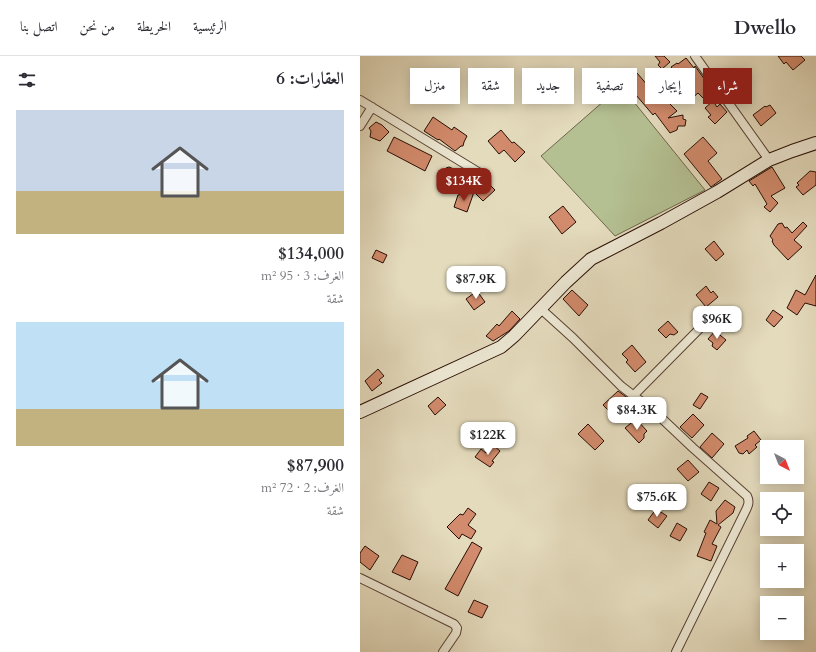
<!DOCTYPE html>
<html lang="ar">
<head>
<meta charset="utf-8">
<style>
  :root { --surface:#fff; --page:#f2f2f3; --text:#2b2b33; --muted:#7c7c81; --line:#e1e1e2; --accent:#8f2418 }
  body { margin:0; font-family:Cardo,Amiri,serif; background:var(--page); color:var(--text); direction:rtl; height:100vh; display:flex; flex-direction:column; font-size:15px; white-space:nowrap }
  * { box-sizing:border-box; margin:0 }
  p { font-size:13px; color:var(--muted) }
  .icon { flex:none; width:22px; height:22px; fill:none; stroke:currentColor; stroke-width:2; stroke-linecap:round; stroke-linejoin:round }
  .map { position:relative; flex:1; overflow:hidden; direction:ltr }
  .panel { display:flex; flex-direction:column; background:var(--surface); width:360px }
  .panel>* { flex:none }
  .guide { position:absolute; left:12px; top:12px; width:380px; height:36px; direction:rtl; display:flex; gap:8px }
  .needle { width:26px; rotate:138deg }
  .tools { position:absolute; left:400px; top:384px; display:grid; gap:8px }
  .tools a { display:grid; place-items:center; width:44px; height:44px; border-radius:0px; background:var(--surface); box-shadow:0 2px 10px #0003; font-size:20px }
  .price { position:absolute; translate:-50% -34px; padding:0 9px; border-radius:8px; background:#fff; color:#222; font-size:13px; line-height:26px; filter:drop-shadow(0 1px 2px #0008) }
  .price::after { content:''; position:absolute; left:50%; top:24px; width:12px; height:9px; margin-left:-6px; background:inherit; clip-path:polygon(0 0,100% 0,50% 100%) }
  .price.on { background:var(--accent); color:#fff }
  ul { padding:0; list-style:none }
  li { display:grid; align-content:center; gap:8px; height:212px; padding:0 16px }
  li span { display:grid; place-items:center; height:124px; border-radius:0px; color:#555 }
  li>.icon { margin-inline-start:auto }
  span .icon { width:72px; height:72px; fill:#fffc; stroke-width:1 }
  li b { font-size:17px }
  h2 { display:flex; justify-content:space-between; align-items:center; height:48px; padding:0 16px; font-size:17px }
  .chip { padding:0 14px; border-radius:0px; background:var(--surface); box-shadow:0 2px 10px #0003; font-size:14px; line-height:36px }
  .chip.on { background:var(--accent); color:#fff }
  header { display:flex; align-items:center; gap:24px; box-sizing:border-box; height:56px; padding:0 20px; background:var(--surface); border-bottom:1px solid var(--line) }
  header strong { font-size:19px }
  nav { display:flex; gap:22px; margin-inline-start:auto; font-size:14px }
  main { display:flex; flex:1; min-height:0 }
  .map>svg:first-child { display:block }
  .green { fill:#b4c092; stroke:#6e664b }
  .building { fill:#d28b6c; stroke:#290d04 }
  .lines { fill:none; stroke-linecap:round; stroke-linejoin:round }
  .street-casing { stroke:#584032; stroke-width:10 }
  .secondary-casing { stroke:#290d04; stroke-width:14 }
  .street { stroke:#ede8d4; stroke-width:8 }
  .secondary { stroke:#ede8d4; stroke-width:12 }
</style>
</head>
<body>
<header>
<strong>Dwello</strong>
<nav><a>الرئيسية</a><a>الخريطة</a><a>من نحن</a><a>اتصل بنا</a></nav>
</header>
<main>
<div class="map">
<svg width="456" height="596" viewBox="0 0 456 596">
  <rect width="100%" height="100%" fill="#e4dbbd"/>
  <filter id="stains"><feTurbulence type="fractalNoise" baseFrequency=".005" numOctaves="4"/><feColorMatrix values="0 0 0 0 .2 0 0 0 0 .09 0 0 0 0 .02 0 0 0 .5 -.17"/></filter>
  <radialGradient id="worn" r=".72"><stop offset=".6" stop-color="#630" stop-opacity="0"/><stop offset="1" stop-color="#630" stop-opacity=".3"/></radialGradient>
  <!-- green -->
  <path class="green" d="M261,30l84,104 -90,46 -74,-80z"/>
  <!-- building -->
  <path class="building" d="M295,0h9l6,6 -8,7 -4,-4 2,-3z
    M418,0h23l4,4 -12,10 -7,-8 -2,2z
    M326,2l8,10 1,-2 20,28 -9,7 -8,-8 -10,9 -4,-5 6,-5 -19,-25 6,-4 1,1z
    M277,17l12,14 5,-5 15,19 -1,1 9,9 -9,7 15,-3v4l3,1 -1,6h-7l-1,4 -7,3 -15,-20 -2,2 -28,-33z
    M353,45l4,6 3,-3 7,8 -12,12 -7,-7 3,-2 -6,-7z
    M410,49l6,8 -15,13 -8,-11 12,-9 1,1z
    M73,61l19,13 2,-3 13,9 -3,6 -1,4h-2l-6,5 -16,-12 -1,1 -14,-9z
    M16,66l6,3 7,7 -9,9 -10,-4 1,-6 -2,-3z
    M141,74l11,13 2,-1 11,10 -10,10 -11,-12 -5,4 -11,-13z
    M34,81l38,19 -7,15 -38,-20z
    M343,81l14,16 -9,8 14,18 -11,8 -27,-33z
    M89,111l12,5 -8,19 -15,-6 8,-17z
    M412,111l13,21 -14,8 7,7 -8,9 -6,-5 3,-3 -12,-20 -2,2 -4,-5z
    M450,115l6,1v13l-13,10 -7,-8 3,-2 -2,-2z
    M126,125l9,9 -12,11 -9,-9z
    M114,136l-7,20 -13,-5 4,-12z
    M203,150l13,16 -14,12 -13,-17z
    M443,166l4,4 -13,14 8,7 -14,13 -14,-15 -2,-4 1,-1 -3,-4 8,-12 4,-1 3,5 2,-1 5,6z
    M354,185l10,13 -8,7 -11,-12z
    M16,194l11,5 -4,8 -11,-5z
    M456,219v31l-11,-3 -8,12 -10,-7 9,-18 9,5z
    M346,230l5,7 2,-2 5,6 -12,10 -10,-12z
    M212,234l16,15 -9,11 -16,-17z
    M117,235l8,11 -11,8 -8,-11z
    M413,254l10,7 -9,10 -8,-7z
    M152,255l8,8 -11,12 -16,10 -7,-5 11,-12 2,2z
    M308,265l10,11 -4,3 -4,-1 -4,4 -8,-8z
    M355,275l11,9 -9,10 -5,-4 1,-3 -5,-4z
    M272,289l14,17 -11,10 -9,-10 2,-2 -6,-6z
    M18,313l6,7 -5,4 3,3 -10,8 -7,-10z
    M258,335l11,8 -2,11 -10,9 -14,-14z
    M341,337l7,4 -8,12 -7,-4z
    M78,341l8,8 -11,10 -7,-9z
    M333,358l11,11 -12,13 -12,-11z
    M276,363l11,12 -3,3v4l-5,5 -14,-15z
    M228,368l16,17 -9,9 -17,-16z
    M394,375l7,9 -6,5 2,2 -8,7 -2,-4 -4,4 -4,-1 -4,-7 13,-8 -1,-2z
    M352,377l12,11 -12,14 -12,-11z
    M132,388l8,7 -8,10 2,1 -4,5 -15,-10 6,-8 5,4z
    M328,404l11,12 -11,9 -11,-12z
    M349,426l10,6 -8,13 -10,-7z
    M365,444l10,7 -2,6 -15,12 3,2 -9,17 5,2 -6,15 -14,-5 9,-23 -2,-1 6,-12 7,4 -1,-13z
    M108,452l8,6 -8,11 8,6 -5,8 -9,-5 -3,5 -12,-12 13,-13 3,1z
    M296,453l11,7 -9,12 -10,-8z
    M317,467l10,6 -7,12 -10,-5z
    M112,486l10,6 -24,48 -13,-7z
    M5,490l14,10 -9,14 -10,-8v-9z
    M42,499l16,7 -8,18 -18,-8z
    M114,544l14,6 -6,12 -14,-6z"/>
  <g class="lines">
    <defs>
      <path id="street" d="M335,0l74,104
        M0,44l123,75
        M0,70l12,-19
        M181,253l32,29 48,48 35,27 37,35 54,48c3,6 1,10 -2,16l-69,140
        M274,339l82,-83
        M0,522l94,46 3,4 -1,5 -13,19"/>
      <path id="secondary" d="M0,356l141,-65 13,-11 52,-54 25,-23 70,-36 56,-31 52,-32 23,-9 24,-8"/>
    </defs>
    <!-- street casing -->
    <use href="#street" class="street-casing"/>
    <!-- secondary casing -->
    <use href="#secondary" class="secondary-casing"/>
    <!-- street -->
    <use href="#street" class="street"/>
    <!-- secondary -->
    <use href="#secondary" class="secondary"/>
  </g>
  <rect width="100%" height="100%" filter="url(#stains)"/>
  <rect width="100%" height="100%" fill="url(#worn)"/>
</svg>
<div class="tools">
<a><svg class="needle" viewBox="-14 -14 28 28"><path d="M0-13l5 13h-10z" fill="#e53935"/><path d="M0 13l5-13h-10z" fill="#7c7c81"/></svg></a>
<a><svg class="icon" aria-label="locate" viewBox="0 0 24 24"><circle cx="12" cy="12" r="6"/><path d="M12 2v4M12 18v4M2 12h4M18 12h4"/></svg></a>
<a>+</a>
<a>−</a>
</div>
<b class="price on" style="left:104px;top:146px">$134K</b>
<b class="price" style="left:116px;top:244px">$87.9K</b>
<b class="price" style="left:357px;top:284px">$96K</b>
<b class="price" style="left:277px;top:375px">$84.3K</b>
<b class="price" style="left:128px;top:400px">$122K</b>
<b class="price" style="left:297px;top:462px">$75.6K</b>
<div class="guide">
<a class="chip on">شراء</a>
<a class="chip">إيجار</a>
<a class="chip">تصفية</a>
<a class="chip">جديد</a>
<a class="chip">شقة</a>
<a class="chip">منزل</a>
</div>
</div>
<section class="panel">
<h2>العقارات: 6<svg class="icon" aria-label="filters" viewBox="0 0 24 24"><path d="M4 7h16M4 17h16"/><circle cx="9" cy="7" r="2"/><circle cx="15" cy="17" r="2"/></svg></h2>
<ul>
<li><span style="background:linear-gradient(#c9d6e8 65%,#c2b280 0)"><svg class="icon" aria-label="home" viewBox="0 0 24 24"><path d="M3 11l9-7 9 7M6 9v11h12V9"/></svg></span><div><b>$134,000</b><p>الغرف: 3 · 95 m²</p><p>شقة</p></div></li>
<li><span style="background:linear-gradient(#bfe0f5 70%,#c2b280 0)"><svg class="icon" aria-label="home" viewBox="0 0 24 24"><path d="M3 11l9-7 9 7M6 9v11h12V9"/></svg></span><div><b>$87,900</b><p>الغرف: 2 · 72 m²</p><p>شقة</p></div></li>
</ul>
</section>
</main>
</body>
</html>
